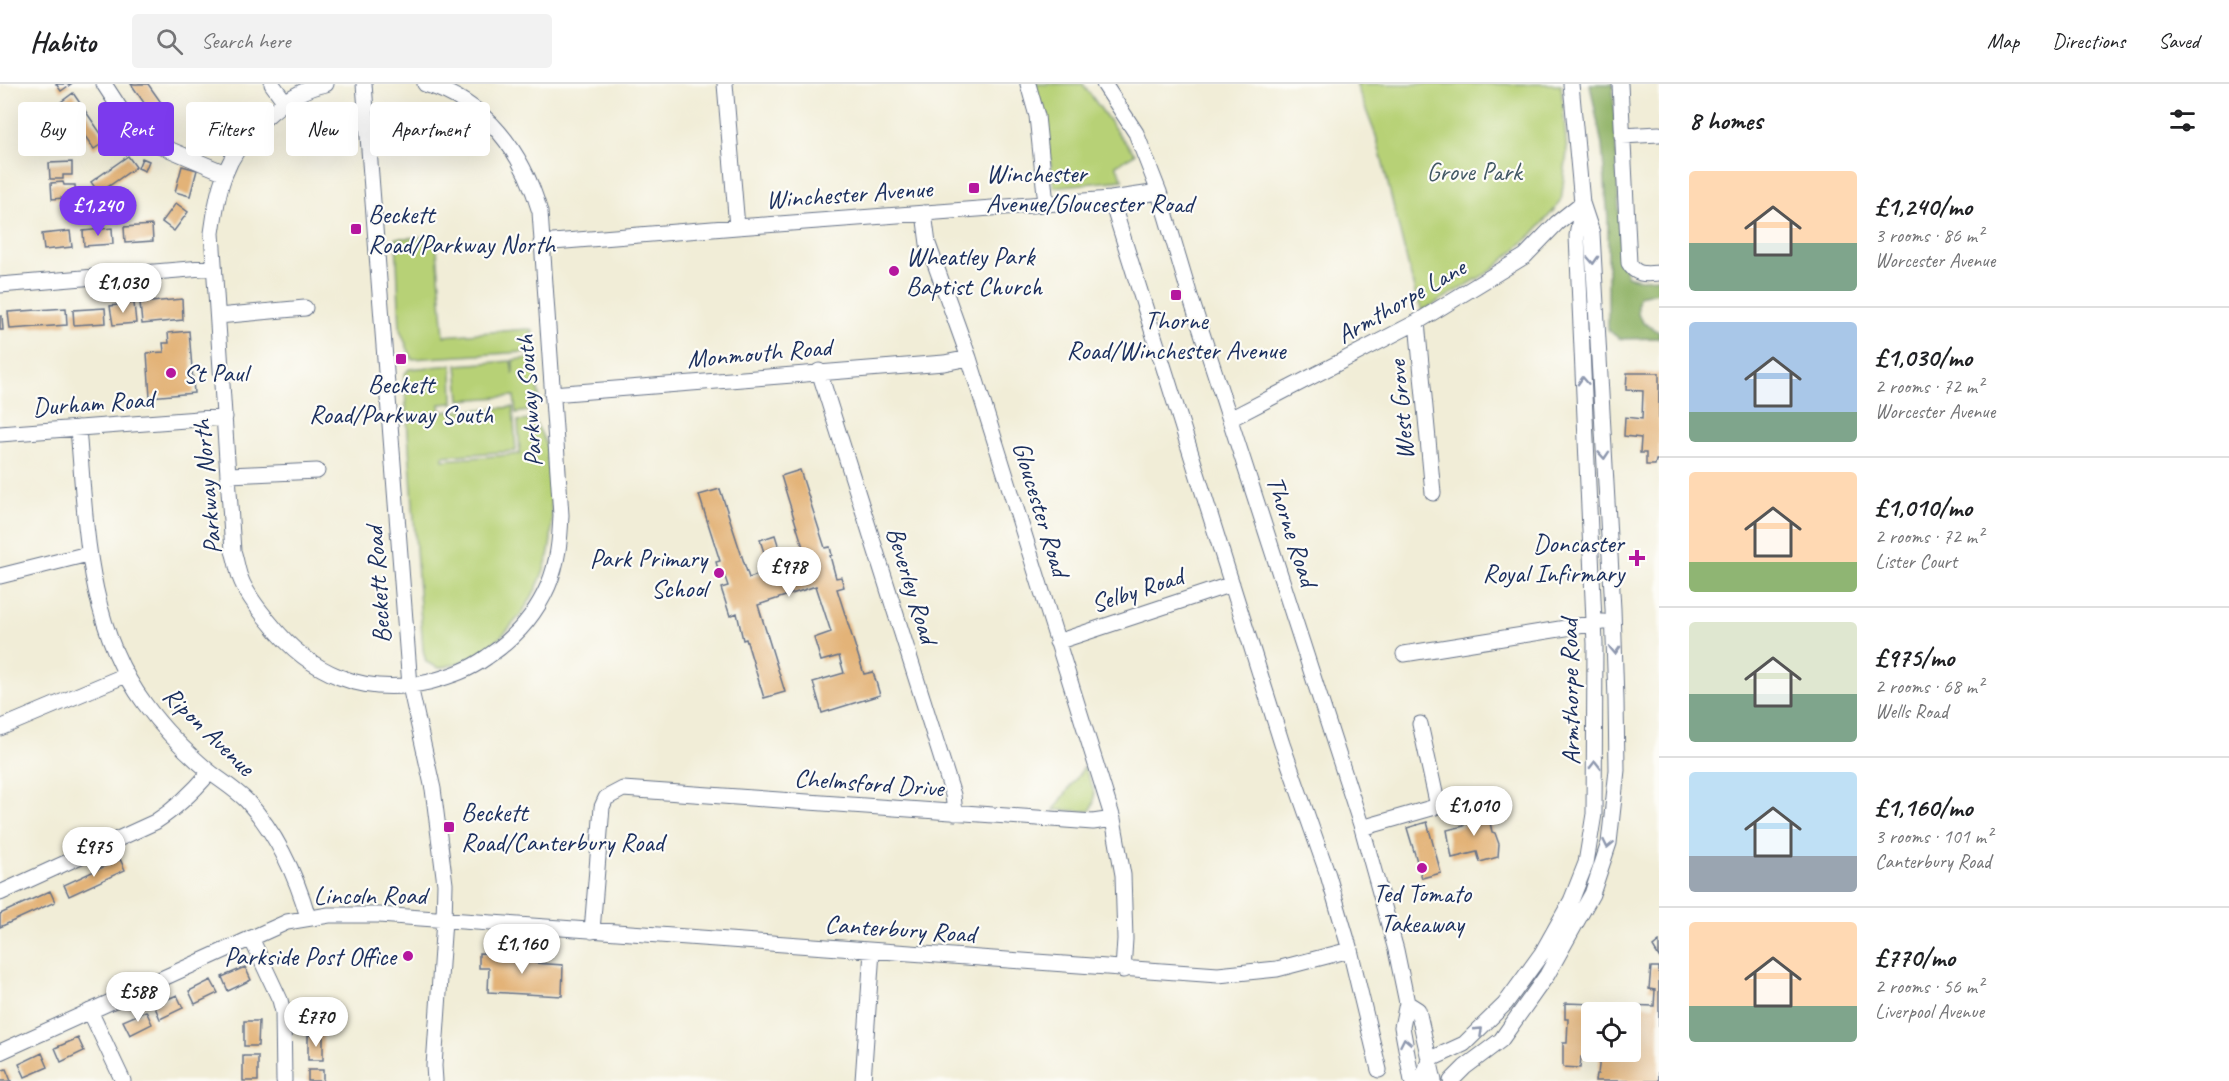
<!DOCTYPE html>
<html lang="en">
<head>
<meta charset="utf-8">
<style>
  :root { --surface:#fff; --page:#f2f2f2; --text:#202124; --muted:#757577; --line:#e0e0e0; --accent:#7c3aed }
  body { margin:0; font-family:Caveat,sans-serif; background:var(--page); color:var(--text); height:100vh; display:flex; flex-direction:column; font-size:22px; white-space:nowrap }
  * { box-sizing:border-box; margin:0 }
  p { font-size:20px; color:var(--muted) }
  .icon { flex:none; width:33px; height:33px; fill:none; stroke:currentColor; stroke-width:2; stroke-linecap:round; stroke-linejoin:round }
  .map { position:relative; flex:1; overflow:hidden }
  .side { display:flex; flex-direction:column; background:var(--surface); width:570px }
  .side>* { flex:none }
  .banner { position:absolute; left:18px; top:18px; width:570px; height:54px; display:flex; gap:12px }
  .fabs { position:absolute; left:1581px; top:918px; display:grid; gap:12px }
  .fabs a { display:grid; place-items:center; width:60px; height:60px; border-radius:6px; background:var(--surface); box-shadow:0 6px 24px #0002; font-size:30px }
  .price { position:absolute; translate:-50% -51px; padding:0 14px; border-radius:21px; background:#fff; color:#222; font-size:20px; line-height:39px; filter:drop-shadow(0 2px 3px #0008) }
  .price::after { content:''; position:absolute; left:50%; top:36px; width:18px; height:14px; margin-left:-9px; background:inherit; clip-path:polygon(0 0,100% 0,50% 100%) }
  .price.active { background:var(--accent); color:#fff }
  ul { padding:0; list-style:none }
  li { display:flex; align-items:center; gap:18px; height:150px; padding:0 30px }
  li+li { border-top:2px solid var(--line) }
  li span { display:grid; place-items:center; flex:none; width:168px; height:120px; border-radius:6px; color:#555 }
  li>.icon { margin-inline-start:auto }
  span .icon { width:72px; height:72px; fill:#fffc; stroke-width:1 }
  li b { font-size:26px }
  h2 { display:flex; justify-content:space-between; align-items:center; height:72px; padding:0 30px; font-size:26px }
  .pill { padding:0 21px; border-radius:6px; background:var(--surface); box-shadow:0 6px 24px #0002; font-size:21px; line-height:54px }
  .pill.active { background:var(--accent); color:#fff }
  header { display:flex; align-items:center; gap:36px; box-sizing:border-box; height:84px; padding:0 30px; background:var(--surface); border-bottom:2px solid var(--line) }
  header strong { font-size:28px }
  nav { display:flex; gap:33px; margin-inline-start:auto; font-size:21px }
  .search { width:420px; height:54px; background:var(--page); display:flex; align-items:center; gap:15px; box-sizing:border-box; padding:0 21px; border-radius:6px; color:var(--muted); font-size:22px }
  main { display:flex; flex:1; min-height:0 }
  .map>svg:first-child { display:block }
  .green { fill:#b7d176; stroke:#69806a; stroke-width:1.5 }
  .forest { fill:#91b367; stroke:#567162; stroke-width:1.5 }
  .building { fill:#e3b378; fill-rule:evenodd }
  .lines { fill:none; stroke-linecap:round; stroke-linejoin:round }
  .minor-casing { stroke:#667288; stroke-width:17 }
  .minor { stroke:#fff; stroke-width:15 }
  .oneway { stroke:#8d97ae }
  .poi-dot { fill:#b5179e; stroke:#fdfcf7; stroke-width:2 }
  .labels { text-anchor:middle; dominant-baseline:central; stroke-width:4.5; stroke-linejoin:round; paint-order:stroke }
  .park-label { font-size:26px; fill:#425864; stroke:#fdfcf7 }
  .poi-label { font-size:26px; fill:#1b2f5e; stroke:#fdfcf7; text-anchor:start }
  .street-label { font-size:26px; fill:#1b2f5e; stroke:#fdfcf7 }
</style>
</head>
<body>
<header>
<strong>Habito</strong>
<div class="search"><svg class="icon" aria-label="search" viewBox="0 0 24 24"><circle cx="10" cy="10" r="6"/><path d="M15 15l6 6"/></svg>Search here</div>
<nav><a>Map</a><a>Directions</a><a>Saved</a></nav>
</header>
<main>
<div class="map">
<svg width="1659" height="997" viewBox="0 0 1659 997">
  <rect width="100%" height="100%" fill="#fdfcf7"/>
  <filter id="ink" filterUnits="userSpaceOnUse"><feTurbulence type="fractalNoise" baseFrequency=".0167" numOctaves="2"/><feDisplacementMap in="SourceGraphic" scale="12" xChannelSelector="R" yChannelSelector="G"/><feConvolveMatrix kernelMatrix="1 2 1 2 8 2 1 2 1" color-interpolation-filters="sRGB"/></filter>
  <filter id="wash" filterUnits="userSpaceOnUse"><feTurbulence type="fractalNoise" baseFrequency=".008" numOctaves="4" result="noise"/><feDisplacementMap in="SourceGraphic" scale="24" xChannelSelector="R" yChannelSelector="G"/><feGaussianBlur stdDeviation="1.35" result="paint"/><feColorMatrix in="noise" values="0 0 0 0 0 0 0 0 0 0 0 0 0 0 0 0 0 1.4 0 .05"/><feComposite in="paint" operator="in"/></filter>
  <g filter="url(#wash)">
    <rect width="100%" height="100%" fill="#f1edd7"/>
    <!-- green -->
    <path class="green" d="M1034,0h49l37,52 15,18 -19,11 7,15 -69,7 -10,-68z
      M1356,0h205l6,68 -6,50 -28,32 -42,37 -69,40 -7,-18 -39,-157z
      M436,153l8,99 84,-7 5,2 -3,5 5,5v3l-10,8 -113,7 -12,-29 -4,-92z
      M531,274l3,3 5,35 -5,14 -18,3 -2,-17 -54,4 -3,-35 54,-4 2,14v-15z
      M452,281l1,38 -13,1 1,8 72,-5 3,44 -73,5v4l77,-6 -2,-33 16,-1c4,8 10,17 12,25 2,13 2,28 4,41 2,24 4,50 -3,74 -14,50 -54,99 -108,108l-13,-6 -3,-12 -19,-275 5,-6z
      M1084,683c6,14 16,30 6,44l-36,-1z"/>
    <!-- forest -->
    <path class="forest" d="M1590,0h23l8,171 6,21 13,3 19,-1v14l-20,4c-4,23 0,25 20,36v6l-39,1 -12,-9v-111l-6,-74z"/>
    <g id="blocks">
      <!-- building -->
      <path class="building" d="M56,0h15l-10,7z
        M131,0h17l17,24 -12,8z
        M73,9l33,48 -12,8 -33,-47z
        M210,33l12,8 -15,23 -12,-8z
        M128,72l8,11 -37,26 -8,-11z
        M142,74l7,3 -4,10 -7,-3z
        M72,78v13h-9v4h-13l-1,-16z
        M182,82l15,4 -7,26 -15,-4z
        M63,98l1,3h11l1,12 -24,2 -1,-16z
        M176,119l12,9 -14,19 -12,-9z
        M152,141l1,16 -28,2 -1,-16z
        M112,144l1,16 -29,2 -1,-15z
        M70,147l2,16 -28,3 -2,-16z
        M182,215l1,21 -41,4 -2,-21z
        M134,219l2,20 -23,2 -3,-19z
        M66,224l1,17 -57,4 -2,-17z
        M105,224l1,15 -32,2 -1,-15z
        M0,232h2l1,14h-3z
        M189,247l5,62 -44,4 -3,-44 17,-1 -1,-9h6l-1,-10z
        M1627,289h32v87h-3l-1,5h-9v-12h-6l1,-15 -17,-2 1,-19 17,2 1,-28 -17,-1z
        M800,386l25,78 5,-1 2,8 -2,1 6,22 5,-1 3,10 -7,2 27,85 9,-2 7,23 -58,18 -9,-31 31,-9 -5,-17 -18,5 -7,-23 17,-6 -15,-46 -58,19 27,87 -21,6 -18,-59 -3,1 -6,-27 -7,3 -9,-28 7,-2 -4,-12 -4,2 -4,-14 4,-1 -21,-66 21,-6 29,89 21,-7 -10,-31 15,-5 10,32 22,-7 -26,-84z
        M1478,724l3,7 7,-2 4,19 3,1 4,11 -1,13 -18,5 -3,-10 -25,6 -5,-28 17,-4 -2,-12z
        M1427,738l14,51 -19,5 -15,-50z
        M120,775l5,11 -56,26 -5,-11z
        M50,807l5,11 -55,25v-13z
        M1659,858v15l-6,-10z
        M479,869l56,3v7l28,2 -1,31 -74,-4 1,-24h-10z
        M245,883l6,13 -23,11 -6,-14z
        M1651,883h8v114h-64l1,-7h2l2,-17h-19l-1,11 -17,-1v-24h4l1,-24h-3v-16l89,3 1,-16 -6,-1zM1592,928h38v40h-38z
        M211,896l7,13 -23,11 -6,-13z
        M177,911l6,13 -23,11 -6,-14z
        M306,915l15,1v25h-15z
        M146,927l6,13 -22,11 -7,-14z
        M244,937h15l-1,25h-14z
        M308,951h15v25h-15z
        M78,954l6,13 -23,11 -6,-14z
        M42,969l6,14 -23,10 -6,-13z
        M243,972h15v25h-15z
        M6,985l5,12h-11v-10z
        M308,986h15v11h-15z"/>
    </g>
  </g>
  <g filter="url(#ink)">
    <use href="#blocks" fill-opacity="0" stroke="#667288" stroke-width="1.5"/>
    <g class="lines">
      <defs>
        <path id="minor" d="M104,0l28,43 13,12 80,34
          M272,0l13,18
          M326,0c-40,7 -87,52 -101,90 -8,19 -10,40 -13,59l21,318c3,8 4,18 7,26 6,17 18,32 30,46 40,51 94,74 159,59 22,-6 40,-12 58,-25 27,-18 48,-41 61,-71 10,-23 12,-47 13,-71l-21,-303c-17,-60 -54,-110 -115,-128
          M364,0l46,602 23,103 12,95 -1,36 -10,146 1,15
          M725,0l12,143
          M1028,0l9,32 9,88
          M1104,0l32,49 23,59 30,101 173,535 34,122 11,53 -5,24 10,54
          M1620,0l9,179c7,13 17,11 30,10
          M1622,52l37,-2
          M1111,115l171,545 46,131 22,75 29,120
          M924,129l4,31 41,114 144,461
          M541,159l196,-16 374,-28 48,-7
          M0,201l214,-18
          M218,232l87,-8
          M1417,238l16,171
          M819,287l134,424 2,18
          M552,310l392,-31 25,-5
          M1230,335l187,-97 108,-66 32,-33 25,-20
          M78,344c8,94 8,197 67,276 18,25 42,49 66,69 12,9 25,17 36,28 30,33 49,74 61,116
          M0,350l225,-17
          M229,391l88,-4
          M0,492l88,-22
          M1057,558l175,-58
          M1404,570l199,-32
          M0,644l126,-53
          M1362,744l73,-21 2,-5 -17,-78
          M0,809l155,-71c22,-14 38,-30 55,-50
          M592,847l10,-124 4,-9 17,-9 470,33 20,-3 10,56 2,64 -2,31
          M251,854l29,62 3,12 1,69
          M1407,919l11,7 16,71
          M90,927l33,70
          M0,968l287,-130 42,-7h50l839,60 59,-6 73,-19
          M863,997l9,-130
          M1422,997l7,-21 35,-16 41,-40 37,-51 29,-52 15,-38 8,-49 1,-170 -18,-408 5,-30
          M1451,997l14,-14 36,-27 46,-65 45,-81 17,-51 8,-73 -1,-70 -3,-91 -21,-376 -10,-30 -11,-119"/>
      </defs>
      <!-- minor casing -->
      <use href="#minor" class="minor-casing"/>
      <!-- minor -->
      <use href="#minor" class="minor"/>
    </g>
    <!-- one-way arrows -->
    <defs><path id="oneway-chevron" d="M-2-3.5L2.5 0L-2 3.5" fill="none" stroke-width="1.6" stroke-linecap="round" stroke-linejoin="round" transform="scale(1.5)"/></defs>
    <g class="oneway">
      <use href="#oneway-chevron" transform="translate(1593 176) rotate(87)"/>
      <use href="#oneway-chevron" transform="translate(1583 297) rotate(-93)"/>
      <use href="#oneway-chevron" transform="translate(1604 371) rotate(86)"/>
      <use href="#oneway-chevron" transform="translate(1615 566) rotate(88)"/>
      <use href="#oneway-chevron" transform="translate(1595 681) rotate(-90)"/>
      <use href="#oneway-chevron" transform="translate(1608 760) rotate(102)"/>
      <use href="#oneway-chevron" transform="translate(1479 947) rotate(-43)"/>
      <use href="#oneway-chevron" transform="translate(1405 958) rotate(-101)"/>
    </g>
  </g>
  <!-- markers -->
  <g class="poi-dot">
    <rect x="968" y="98" width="12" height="12" rx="3"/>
    <rect x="350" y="139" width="12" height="12" rx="3"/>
    <circle cx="894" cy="187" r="6"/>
    <rect x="1170" y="205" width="12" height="12" rx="3"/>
    <rect x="395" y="269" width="12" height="12" rx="3"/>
    <circle cx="171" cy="289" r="6"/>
    <path d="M1634 465h6v6h6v6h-6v6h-6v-6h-6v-6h6z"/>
    <circle cx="719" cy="489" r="6"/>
    <rect x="443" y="737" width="12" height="12" rx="3"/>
    <circle cx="1422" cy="784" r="6"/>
    <circle cx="408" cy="872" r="6"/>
  </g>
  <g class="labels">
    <!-- park labels -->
    <g class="park-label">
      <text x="1474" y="87">Grove Park</text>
    </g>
    <!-- poi labels -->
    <g class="poi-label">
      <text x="986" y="89">Winchester<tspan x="986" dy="30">Avenue/Gloucester Road</tspan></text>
      <text x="368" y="130">Beckett<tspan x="368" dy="30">Road/Parkway North</tspan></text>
      <text x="906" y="172">Wheatley Park<tspan x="906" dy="30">Baptist Church</tspan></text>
      <text x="1176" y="236" text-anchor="middle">Thorne<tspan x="1176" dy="30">Road/Winchester Avenue</tspan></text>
      <text x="183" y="289">St Paul</text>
      <text x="401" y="300" text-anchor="middle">Beckett<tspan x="401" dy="30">Road/Parkway South</tspan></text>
      <text x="1624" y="459" text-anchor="end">Doncaster<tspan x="1624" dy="30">Royal Infirmary</tspan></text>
      <text x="707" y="474" text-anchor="end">Park Primary<tspan x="707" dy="30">School</tspan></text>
      <text x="461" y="728">Beckett<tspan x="461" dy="30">Road/Canterbury Road</tspan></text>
      <text x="1422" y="809" text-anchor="middle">Ted Tomato<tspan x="1422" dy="30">Takeaway</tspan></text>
      <text x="396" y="872" text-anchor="end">Parkside Post Office</text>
    </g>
    <!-- street labels -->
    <g class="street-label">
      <text transform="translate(849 110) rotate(-4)">Winchester Avenue</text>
      <text transform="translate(1401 217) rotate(-30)">Armthorpe Lane</text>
      <text transform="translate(759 269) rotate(-5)">Monmouth Road</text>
      <text transform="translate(529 317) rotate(-94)">Parkway South</text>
      <text transform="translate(93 319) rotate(-4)">Durham Road</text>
      <text transform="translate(1401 326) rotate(-95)">West Grove</text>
      <text transform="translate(207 403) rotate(-95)">Parkway North</text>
      <text transform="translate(1041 425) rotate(73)">Gloucester Road</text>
      <text transform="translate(1292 447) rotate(72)">Thorne Road</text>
      <text transform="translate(378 501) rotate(-94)">Beckett Road</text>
      <text transform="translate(912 501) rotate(73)">Beverley Road</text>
      <text transform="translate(1137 506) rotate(-18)">Selby Road</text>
      <text transform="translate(1570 608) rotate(-91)">Armthorpe Road</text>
      <text transform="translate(209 647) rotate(44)">Ripon Avenue</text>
      <text transform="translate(869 699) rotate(4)">Chelmsford Drive</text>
      <text x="370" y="811">Lincoln Road</text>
      <text transform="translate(900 845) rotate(4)">Canterbury Road</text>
    </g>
  </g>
</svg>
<div class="fabs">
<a><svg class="icon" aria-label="locate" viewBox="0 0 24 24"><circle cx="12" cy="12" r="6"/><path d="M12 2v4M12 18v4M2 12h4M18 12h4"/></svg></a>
</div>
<b class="price active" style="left:98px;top:153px">£1,240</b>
<b class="price" style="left:123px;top:230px">£1,030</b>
<b class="price" style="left:789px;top:514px">£978</b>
<b class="price" style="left:1474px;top:753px">£1,010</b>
<b class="price" style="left:94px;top:794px">£975</b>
<b class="price" style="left:522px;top:891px">£1,160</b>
<b class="price" style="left:138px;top:939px">£588</b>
<b class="price" style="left:316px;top:964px">£770</b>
<div class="banner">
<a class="pill">Buy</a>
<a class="pill active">Rent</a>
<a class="pill">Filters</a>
<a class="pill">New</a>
<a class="pill">Apartment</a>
</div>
</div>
<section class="side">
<h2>8 homes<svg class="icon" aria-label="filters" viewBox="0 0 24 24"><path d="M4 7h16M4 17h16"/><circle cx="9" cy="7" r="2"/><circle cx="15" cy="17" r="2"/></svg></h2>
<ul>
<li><span style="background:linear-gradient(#ffd9b3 60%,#7fa58c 0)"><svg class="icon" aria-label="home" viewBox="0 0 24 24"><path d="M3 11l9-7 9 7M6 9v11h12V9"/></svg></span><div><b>£1,240/mo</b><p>3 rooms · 86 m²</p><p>Worcester Avenue</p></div></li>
<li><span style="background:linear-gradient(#a9c7e8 75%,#7fa58c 0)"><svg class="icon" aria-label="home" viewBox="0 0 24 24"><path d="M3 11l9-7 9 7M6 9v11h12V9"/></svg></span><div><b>£1,030/mo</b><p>2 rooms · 72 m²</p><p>Worcester Avenue</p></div></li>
<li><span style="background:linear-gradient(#ffd9b3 75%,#8fb573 0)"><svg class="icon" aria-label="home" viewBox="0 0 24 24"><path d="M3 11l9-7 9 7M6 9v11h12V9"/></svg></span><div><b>£1,010/mo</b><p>2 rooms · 72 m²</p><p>Lister Court</p></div></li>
<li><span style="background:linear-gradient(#dfe7d0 60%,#7fa58c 0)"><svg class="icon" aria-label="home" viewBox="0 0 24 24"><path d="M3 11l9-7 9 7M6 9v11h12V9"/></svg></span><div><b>£975/mo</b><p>2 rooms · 68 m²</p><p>Wells Road</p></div></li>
<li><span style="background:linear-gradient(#bfe0f5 70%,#9aa5b1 0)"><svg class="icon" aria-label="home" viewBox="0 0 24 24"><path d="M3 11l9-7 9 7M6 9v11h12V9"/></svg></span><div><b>£1,160/mo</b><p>3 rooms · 101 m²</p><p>Canterbury Road</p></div></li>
<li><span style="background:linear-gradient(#ffd9b3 70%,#7fa58c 0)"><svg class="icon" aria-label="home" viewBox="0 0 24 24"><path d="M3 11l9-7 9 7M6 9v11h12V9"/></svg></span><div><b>£770/mo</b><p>2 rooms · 56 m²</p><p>Liverpool Avenue</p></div></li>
</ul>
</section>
</main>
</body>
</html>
